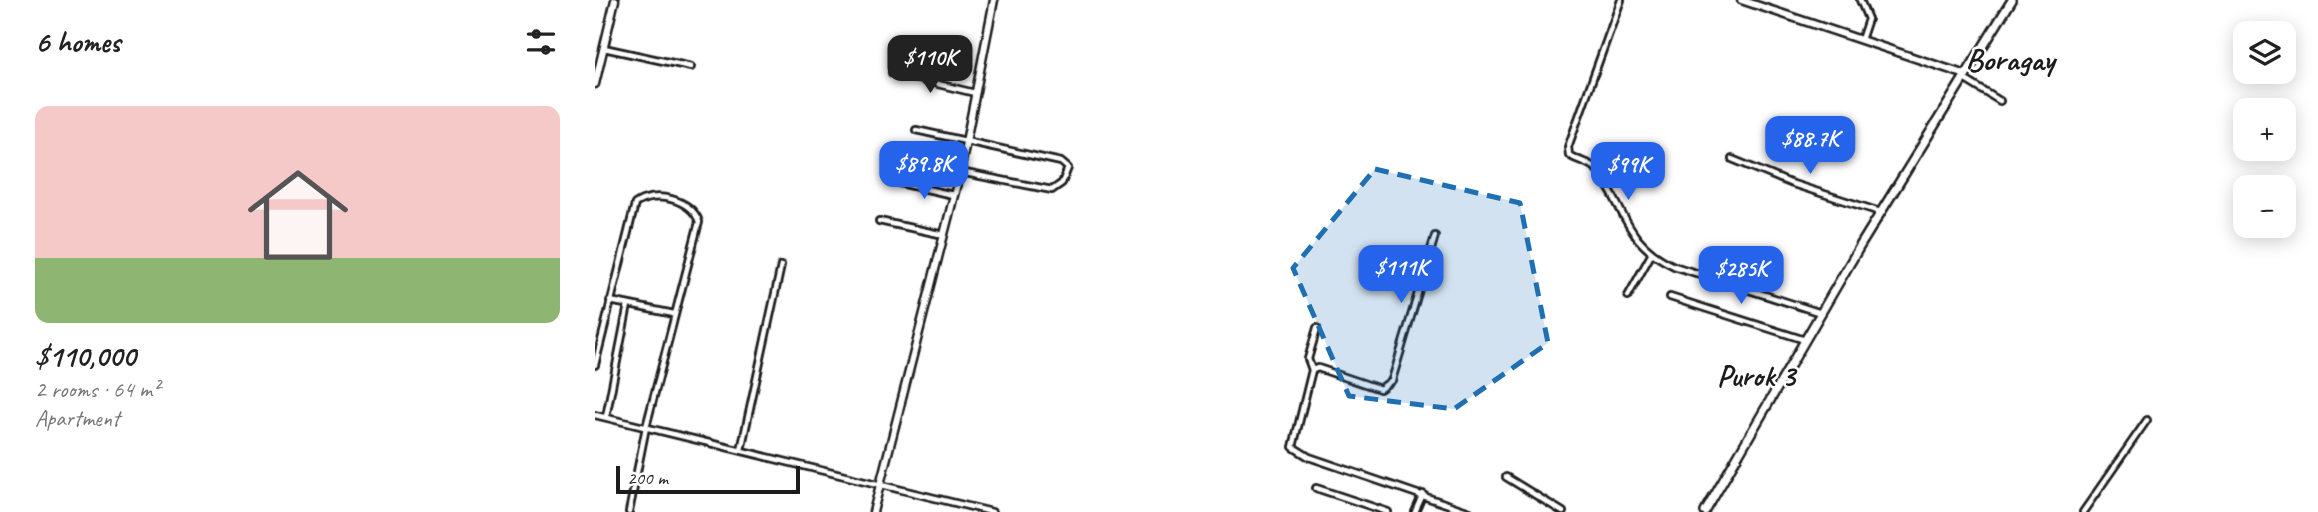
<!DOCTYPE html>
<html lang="en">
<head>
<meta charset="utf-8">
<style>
  :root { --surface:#fff; --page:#f6f6f6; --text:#222; --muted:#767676; --accent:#2563eb }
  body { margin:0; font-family:Caveat,sans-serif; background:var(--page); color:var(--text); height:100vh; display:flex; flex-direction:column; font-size:26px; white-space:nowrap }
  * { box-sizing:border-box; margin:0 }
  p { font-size:23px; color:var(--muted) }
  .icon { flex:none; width:38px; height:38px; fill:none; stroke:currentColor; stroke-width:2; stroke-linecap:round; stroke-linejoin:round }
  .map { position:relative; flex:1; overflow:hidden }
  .drawer { display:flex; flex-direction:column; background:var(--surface); width:595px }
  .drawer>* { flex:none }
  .fabs { position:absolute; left:1638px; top:21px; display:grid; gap:14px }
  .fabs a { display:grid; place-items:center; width:63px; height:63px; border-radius:14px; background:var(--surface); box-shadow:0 4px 18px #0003; font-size:35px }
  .scale { position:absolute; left:21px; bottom:18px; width:184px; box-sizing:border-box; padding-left:7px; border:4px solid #1c1c1c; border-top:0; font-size:19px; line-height:24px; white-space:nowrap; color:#1c1c1c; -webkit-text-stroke:5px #fff; paint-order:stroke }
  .price { position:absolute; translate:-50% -60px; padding:0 16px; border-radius:14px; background:var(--accent); color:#fff; font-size:23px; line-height:46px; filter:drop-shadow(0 2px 4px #0008) }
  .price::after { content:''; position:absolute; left:50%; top:42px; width:21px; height:16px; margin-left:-10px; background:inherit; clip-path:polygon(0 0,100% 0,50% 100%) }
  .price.active { background:#222; color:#fff }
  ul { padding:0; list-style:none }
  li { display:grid; align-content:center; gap:14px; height:371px; padding:0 35px }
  li span { display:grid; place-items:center; height:217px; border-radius:14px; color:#555 }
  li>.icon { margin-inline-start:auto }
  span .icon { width:126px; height:126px; fill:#fffc; stroke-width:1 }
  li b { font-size:30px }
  h2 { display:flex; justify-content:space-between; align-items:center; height:84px; padding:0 35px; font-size:30px }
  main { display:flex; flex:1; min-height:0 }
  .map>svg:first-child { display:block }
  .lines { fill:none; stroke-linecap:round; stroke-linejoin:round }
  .minor-casing { stroke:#1c1c1c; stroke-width:10 }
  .tertiary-casing { stroke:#1c1c1c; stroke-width:11 }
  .secondary-casing { stroke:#1c1c1c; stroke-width:12 }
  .minor { stroke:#fff; stroke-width:4.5 }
  .tertiary { stroke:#fff; stroke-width:6 }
  .secondary { stroke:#fff; stroke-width:7 }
  .marked { fill:#1f6fb2; fill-opacity:0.2; stroke:#1f6fb2; stroke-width:5; stroke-dasharray:14 9; stroke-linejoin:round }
  .labels { text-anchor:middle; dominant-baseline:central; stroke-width:5; stroke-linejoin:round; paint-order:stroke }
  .neighbourhood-label { font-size:30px; font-weight:bold; fill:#1c1c1c; stroke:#fff }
  .quarter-label { font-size:32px; font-weight:bold; fill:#1c1c1c; stroke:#fff }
</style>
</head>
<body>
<main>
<section class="drawer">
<h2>6 homes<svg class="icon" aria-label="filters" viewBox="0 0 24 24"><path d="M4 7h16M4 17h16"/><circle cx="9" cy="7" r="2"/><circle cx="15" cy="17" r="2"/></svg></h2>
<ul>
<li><span style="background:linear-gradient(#f6c9c9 70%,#8fb573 0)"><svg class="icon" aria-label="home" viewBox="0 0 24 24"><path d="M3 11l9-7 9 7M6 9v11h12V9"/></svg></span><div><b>$110,000</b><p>2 rooms · 64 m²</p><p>Apartment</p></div></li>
</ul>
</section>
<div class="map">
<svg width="1723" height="512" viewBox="0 0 1723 512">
  <rect width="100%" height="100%" fill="#fff"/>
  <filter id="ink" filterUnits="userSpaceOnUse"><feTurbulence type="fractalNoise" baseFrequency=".0143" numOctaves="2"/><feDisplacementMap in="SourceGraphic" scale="14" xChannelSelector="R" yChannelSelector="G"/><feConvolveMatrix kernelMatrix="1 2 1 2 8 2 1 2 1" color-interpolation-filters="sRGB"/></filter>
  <g filter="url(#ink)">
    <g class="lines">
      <defs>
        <path id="minor" d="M1026,0l-53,147 1,8c8,6 21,7 28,15 29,38 26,72 77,96l147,47
          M1265,0l8,19 -7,21
          M9,48l87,19
          M297,73l83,20
          M1369,79l36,22
          M321,130l145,32 7,6 -6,15 -10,7 -92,-18
          M1137,159l58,24 90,29
          M305,183l53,12
          M284,221l65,14
          M840,236l-43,144 -12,9 -62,-21 -6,2 -19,77 16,10 161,55
          M1033,296l24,-43
          M1075,297l135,43
          M15,301l64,13
          M0,365l40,-161c19,-14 57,-5 64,18l-53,205 -17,85
          M717,370l-4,-11 9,-31
          M0,415l397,97
          M11,417l22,-112
          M146,450l40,-184
          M911,477l57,35
          M721,488l72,24
          M820,512l8,-18
          M1488,512l64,-92"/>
        <path id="tertiary" d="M1146,0l225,75
          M0,84l20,-84
          M278,512l87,-340 34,-172"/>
        <path id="secondary" d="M1110,512l155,-266 152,-246"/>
      </defs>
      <!-- minor casing -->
      <use href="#minor" class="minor-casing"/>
      <!-- tertiary casing -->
      <use href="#tertiary" class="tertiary-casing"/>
      <!-- secondary casing -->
      <use href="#secondary" class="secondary-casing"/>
      <!-- minor -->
      <use href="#minor" class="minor"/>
      <!-- tertiary -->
      <use href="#tertiary" class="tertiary"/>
      <!-- secondary -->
      <use href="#secondary" class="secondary"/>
    </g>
  </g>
  <!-- marked area -->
  <path class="marked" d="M780,169l145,34 28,140 -94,66 -105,-13 -56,-128z"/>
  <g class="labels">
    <!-- neighbourhood labels -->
    <g class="neighbourhood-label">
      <text x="1161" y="376">Purok 3</text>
    </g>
    <!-- quarter labels -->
    <g class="quarter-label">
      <text x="1415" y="59">Boragay</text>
    </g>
  </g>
</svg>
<div class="fabs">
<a><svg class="icon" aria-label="layers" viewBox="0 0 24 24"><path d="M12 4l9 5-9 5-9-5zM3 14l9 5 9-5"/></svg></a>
<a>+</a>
<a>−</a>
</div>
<div class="scale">200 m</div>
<b class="price active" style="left:335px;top:95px">$110K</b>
<b class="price" style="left:1215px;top:176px">$88.7K</b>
<b class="price" style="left:329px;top:201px">$89.8K</b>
<b class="price" style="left:1033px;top:202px">$99K</b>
<b class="price" style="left:806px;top:305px">$111K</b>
<b class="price" style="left:1146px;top:306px">$285K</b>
</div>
</main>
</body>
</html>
